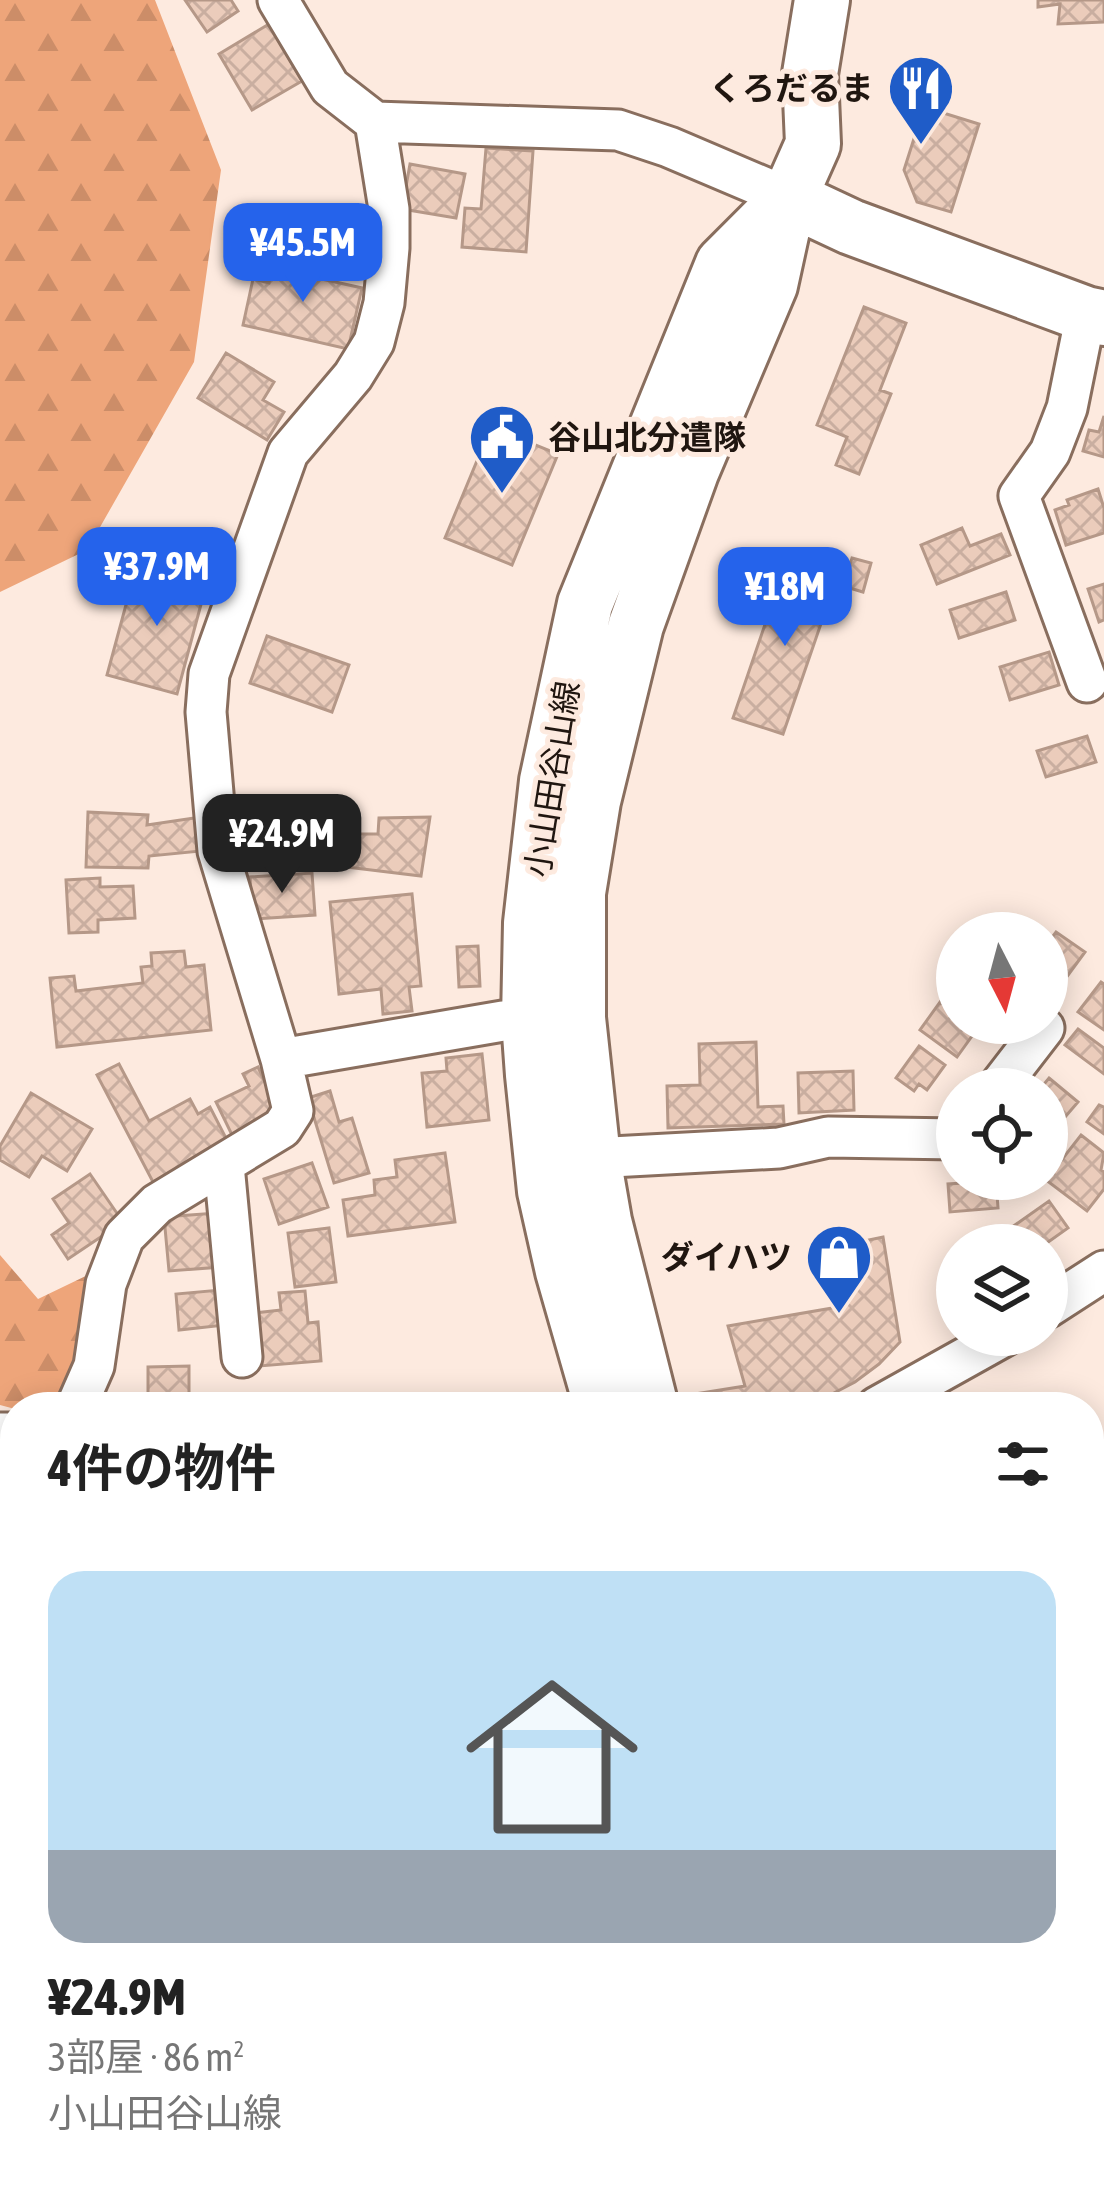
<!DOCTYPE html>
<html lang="ja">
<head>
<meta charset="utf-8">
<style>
  :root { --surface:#fff; --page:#f6f6f6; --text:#222; --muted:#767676; --line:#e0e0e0; --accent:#2563eb }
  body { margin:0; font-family:"Asap Condensed","Noto Sans JP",sans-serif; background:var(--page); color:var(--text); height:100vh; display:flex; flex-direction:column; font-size:45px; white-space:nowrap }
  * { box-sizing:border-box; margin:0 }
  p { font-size:39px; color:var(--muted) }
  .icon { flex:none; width:66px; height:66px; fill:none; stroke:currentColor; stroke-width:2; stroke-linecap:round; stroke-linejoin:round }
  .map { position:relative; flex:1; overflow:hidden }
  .drawer { position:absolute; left:0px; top:1392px; width:1104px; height:804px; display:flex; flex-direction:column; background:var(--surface); border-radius:48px 48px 0 0; box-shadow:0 6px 30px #0003 }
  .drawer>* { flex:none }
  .needle { width:78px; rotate:174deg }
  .fabs { position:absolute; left:936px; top:912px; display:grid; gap:24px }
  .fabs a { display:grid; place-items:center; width:132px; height:132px; border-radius:50%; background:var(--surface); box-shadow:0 6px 30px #0003; font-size:60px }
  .price { position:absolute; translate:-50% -102px; padding:0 27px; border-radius:24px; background:var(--accent); color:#fff; font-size:39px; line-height:78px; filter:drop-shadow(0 3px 6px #0008) }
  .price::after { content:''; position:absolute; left:50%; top:72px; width:36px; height:27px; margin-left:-18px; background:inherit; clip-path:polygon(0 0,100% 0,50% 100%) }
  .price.on { background:#222; color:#fff }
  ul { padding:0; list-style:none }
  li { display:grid; align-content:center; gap:24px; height:636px; padding:0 48px }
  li+li { border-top:3px solid var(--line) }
  li span { display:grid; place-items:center; height:372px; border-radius:36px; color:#555 }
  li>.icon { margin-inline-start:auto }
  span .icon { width:216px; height:216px; fill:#fffc; stroke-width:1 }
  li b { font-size:51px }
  h2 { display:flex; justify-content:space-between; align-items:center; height:144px; padding:0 48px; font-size:51px }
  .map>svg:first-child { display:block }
  .built { fill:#fedfce }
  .forest { fill:url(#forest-firs) }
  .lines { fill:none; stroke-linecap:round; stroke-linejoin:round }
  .stream { stroke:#ac7656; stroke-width:10 }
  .building { fill:url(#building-cross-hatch); stroke:#b59888; stroke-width:3 }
  .street-casing { stroke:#896e5e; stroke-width:45 }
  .secondary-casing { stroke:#896e5e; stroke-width:60 }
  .street { stroke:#fff; stroke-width:39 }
  .secondary { stroke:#fff; stroke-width:54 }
  .labels { text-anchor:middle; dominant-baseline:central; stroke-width:10; stroke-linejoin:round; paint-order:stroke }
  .poi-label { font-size:33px; font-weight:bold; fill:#201610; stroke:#fdeadf; text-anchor:end }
  .street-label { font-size:33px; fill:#201610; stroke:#fdeadf }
</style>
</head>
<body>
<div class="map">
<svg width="1104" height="2196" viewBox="0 0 1104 2196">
  <defs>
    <pattern id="forest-firs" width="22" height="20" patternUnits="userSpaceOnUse" patternTransform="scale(3)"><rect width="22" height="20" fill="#eea57a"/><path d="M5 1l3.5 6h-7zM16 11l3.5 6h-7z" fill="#cc8d68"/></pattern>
    <pattern id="building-cross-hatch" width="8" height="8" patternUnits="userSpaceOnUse" patternTransform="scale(3)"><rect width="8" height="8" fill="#ebccbb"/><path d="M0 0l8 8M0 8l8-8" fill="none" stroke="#c9aea0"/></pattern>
  </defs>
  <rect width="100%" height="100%" fill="#fdeadf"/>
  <!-- built -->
  <path class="built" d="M884,2181h194l12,15h-244z"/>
  <!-- forest -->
  <path class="forest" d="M0,0h155l66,170 -27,192 -107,188 -87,42z
    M0,1255l38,44 83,-40 -33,148 -73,2 -15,-4z"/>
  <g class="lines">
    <!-- stream -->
    <path class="stream" d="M0,1539l15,5"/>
  </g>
  <!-- building -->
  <path class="building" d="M185,0h46l7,11 -31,21z
    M1038,0h66v22l-46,2 2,-20 -22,3z
    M269,24l33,57 -50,29 -33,-56z
    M924,107l55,17 -28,88 -34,-10 -13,-32z
    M486,148l47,3 -7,101 -64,-5 3,-39 16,1z
    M410,164l55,10 -9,44 -54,-9z
    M285,255l31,7 -3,15 49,11 -14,61 -105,-24 10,-46 16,4 4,-17 9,2z
    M864,307l42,16 -26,67 11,4 -32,80 -23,-9 11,-28 -30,-12z
    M226,353l48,29 -11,18 21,12 -17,28 -69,-42z
    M1104,416v41l-21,-6 6,-21 10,2z
    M491,427l67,27 -46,111 -67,-27z
    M1098,489l6,19v25l-38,12 -11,-35 14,-5 -2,-5z
    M962,528l8,18 31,-12 9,21 -73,29 -16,-39z
    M852,558l19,5 -8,29 -20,-6z
    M786,563l50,17 -53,154 -50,-16z
    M137,564l70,18 -30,112 -70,-19z
    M1104,584v36l-5,2 -11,-33z
    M1006,592l9,28 -56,18 -9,-28z
    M267,636l82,29 -17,47 -82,-29z
    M1049,652l10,33 -49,15 -10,-33z
    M1087,736l9,26 -50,15 -9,-26z
    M88,812l60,3 -1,10 54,-8v34l-52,5 -1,12 -62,-1z
    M430,817l-9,59 -108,-13 2,-35 34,-2 1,8h28l1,-16z
    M312,873l3,42 -62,4 -3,-42z
    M100,878v9l33,-1 2,32 -37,2v12l-29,1 -3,-53z
    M412,894l9,92 -12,1 3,24 -29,3 -2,-25 -42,5 -9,-92z
    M1056,932l29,20 -30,41 -8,-6v-43z
    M478,946l2,40 -21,1 -2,-40z
    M184,951l2,16 18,-2 7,65 -154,17 -7,-69 24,-2 2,15 67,-8 -2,-16 11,-1 -1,-13z
    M1101,982l3,2v46l-26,-18z
    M940,1002l17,12v9h12l8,6 -20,28 -37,-27z
    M1078,1029l26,19v26l-39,-29z
    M756,1042l2,65 25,-1 1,18 -116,4 -1,-42 33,-1 -1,-41z
    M919,1046l26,19 -18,25 -8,-6 -5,7 -18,-13z
    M482,1054l7,66 -62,7 -5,-54 25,-2 -1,-13z
    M119,1064l30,57 41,-22 8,15 12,-7 18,35 -75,40 -56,-107z
    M258,1067l22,48 -47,22 -17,-35 33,-16 -6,-12z
    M853,1071l1,39 -55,3 -1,-40z
    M1049,1078l29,24 -25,29 -6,-6v-36h-7z
    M330,1091l9,31 13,-4 17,55 -35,10 -26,-85z
    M31,1093l61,36 -25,42 -25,-15 -13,21 -29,-17v-14z
    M1099,1105l5,2v27l-17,-12z
    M1081,1135l23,18 -3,17 3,2v17l-17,22 -41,-31z
    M445,1153l10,69 -107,14 -5,-36 32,-5 -1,-15 23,-3 -2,-17z
    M312,1163l16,44 -49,17 -15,-45z
    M90,1174l33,48 -55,37 -16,-24 17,-12 -16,-24z
    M996,1181l2,27 -48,4 -2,-28z
    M1049,1201l19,27 -24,17h-26l-10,-15z
    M216,1213l5,54 -52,4 -5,-54z
    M329,1228l7,54 -41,5 -7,-54z
    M883,1237l17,105 -21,22 -24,18 -48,25h-113l-5,-12 56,-9 -17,-60 110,-19 -12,-58z
    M220,1290l5,35 -46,5 -3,-36z
    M305,1291l3,32 10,-1 3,39 -61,5 -5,-53 26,-3 -2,-17z
    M189,1366v41h-41v-40z
    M1089,1443l13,18 -13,10z
    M1104,1598v214l-15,7v-214z
    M0,1879l15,1v47l-15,-1z
    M1102,1938l2,2v48l-15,-17v-22z
    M15,1945v52l-15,1v-52z
    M185,2181h70l2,2 -11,13h-42z
    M382,2181h42l2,15h-42z
    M446,2181h71l3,15h-71z
    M633,2181h47l3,4 -17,11h-23z"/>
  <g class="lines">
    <defs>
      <path id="street" d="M278,0l52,87 45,35 243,8 51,17 120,51
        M1086,314l-19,94 -17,44 -31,44 68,186
        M281,1059l222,-38 52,-2
        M997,1089l47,-61
        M593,1158l186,-10 49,-11 129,2
        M224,1165l18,192
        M1047,1308l57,-37
        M76,1407l18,-41 12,-82 18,-47 33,-33 125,-76 11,-17 -12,-52 -63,-208 -12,-139 3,-38 79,-221 65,-77 21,-34 10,-39 5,-55v-39l-14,-87
        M877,1407l129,-72
        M0,1433h15
        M0,1819l15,5
        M540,2181l8,15
        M775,2181l11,15
        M826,2196l35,-15"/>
      <path id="secondary" d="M789,198l62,29 235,87 18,4
        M602,1407l-39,-136 -18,-80 -12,-116 -4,-55 2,-97 16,-142 38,-177 138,-340 66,-66
        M651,1407l-47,-186 -11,-63 -15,-140v-125l15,-92 43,-176 55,-153 79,-187 19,-87 24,-54 -3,-70 12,-74
        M1089,2042l15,18
        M1089,2129l15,18"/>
    </defs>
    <!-- street casing -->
    <use href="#street" class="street-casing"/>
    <!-- secondary casing -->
    <use href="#secondary" class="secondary-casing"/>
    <!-- street -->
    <use href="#street" class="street"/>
    <!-- secondary -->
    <use href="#secondary" class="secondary"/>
  </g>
  <!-- icons -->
  <defs>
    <symbol id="restaurant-pin" viewBox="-11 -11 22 30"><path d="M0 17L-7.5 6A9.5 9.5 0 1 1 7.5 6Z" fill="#1f5cc8" stroke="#fdeadf"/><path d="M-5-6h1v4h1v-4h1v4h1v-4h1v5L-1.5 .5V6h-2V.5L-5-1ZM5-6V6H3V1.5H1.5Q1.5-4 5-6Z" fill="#fff"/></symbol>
    <symbol id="civic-pin" viewBox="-11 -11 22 30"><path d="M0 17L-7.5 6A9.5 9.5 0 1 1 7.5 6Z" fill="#1f5cc8" stroke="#fdeadf"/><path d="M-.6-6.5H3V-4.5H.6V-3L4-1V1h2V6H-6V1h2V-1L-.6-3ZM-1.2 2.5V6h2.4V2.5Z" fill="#fff"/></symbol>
    <symbol id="shop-pin" viewBox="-11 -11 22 30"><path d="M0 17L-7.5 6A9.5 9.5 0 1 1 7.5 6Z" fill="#1f5cc8" stroke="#fdeadf"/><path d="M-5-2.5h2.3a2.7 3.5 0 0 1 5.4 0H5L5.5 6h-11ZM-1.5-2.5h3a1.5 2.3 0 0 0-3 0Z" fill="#fff"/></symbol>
  </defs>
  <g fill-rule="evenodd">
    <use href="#restaurant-pin" x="883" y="50" width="76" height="104"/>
    <use href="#civic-pin" x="464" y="399" width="76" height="104"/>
    <use href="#shop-pin" x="801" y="1219" width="76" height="104"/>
  </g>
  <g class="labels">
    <!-- poi labels -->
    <g class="poi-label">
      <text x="874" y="88">くろだるま</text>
      <text x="548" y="437" text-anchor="start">谷山北分遣隊</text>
      <text x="792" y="1257">ダイハツ</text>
    </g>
    <!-- street labels -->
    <g class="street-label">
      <text transform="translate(552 779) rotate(-81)">小山田谷山線</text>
    </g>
  </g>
</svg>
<div class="fabs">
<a><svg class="needle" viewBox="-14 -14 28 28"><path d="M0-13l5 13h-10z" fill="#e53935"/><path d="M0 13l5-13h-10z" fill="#767676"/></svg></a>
<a><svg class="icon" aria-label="locate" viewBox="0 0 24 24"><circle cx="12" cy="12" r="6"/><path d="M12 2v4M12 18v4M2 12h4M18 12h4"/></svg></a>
<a><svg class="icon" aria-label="layers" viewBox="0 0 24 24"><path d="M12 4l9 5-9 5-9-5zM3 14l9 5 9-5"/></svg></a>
</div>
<b class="price" style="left:303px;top:305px">¥45.5M</b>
<b class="price" style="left:157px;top:629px">¥37.9M</b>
<b class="price" style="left:785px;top:649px">¥18M</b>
<b class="price on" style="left:282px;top:896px">¥24.9M</b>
<section class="drawer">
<h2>4件の物件<svg class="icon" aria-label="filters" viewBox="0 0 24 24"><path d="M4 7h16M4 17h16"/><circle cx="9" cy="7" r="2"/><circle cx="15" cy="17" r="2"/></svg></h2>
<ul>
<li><span style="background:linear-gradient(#bfe0f5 75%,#9aa5b1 0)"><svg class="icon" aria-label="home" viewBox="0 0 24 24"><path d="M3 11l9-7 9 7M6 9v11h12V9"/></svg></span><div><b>¥24.9M</b><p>3部屋 · 86 m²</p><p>小山田谷山線</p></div></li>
</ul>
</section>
</div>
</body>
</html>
